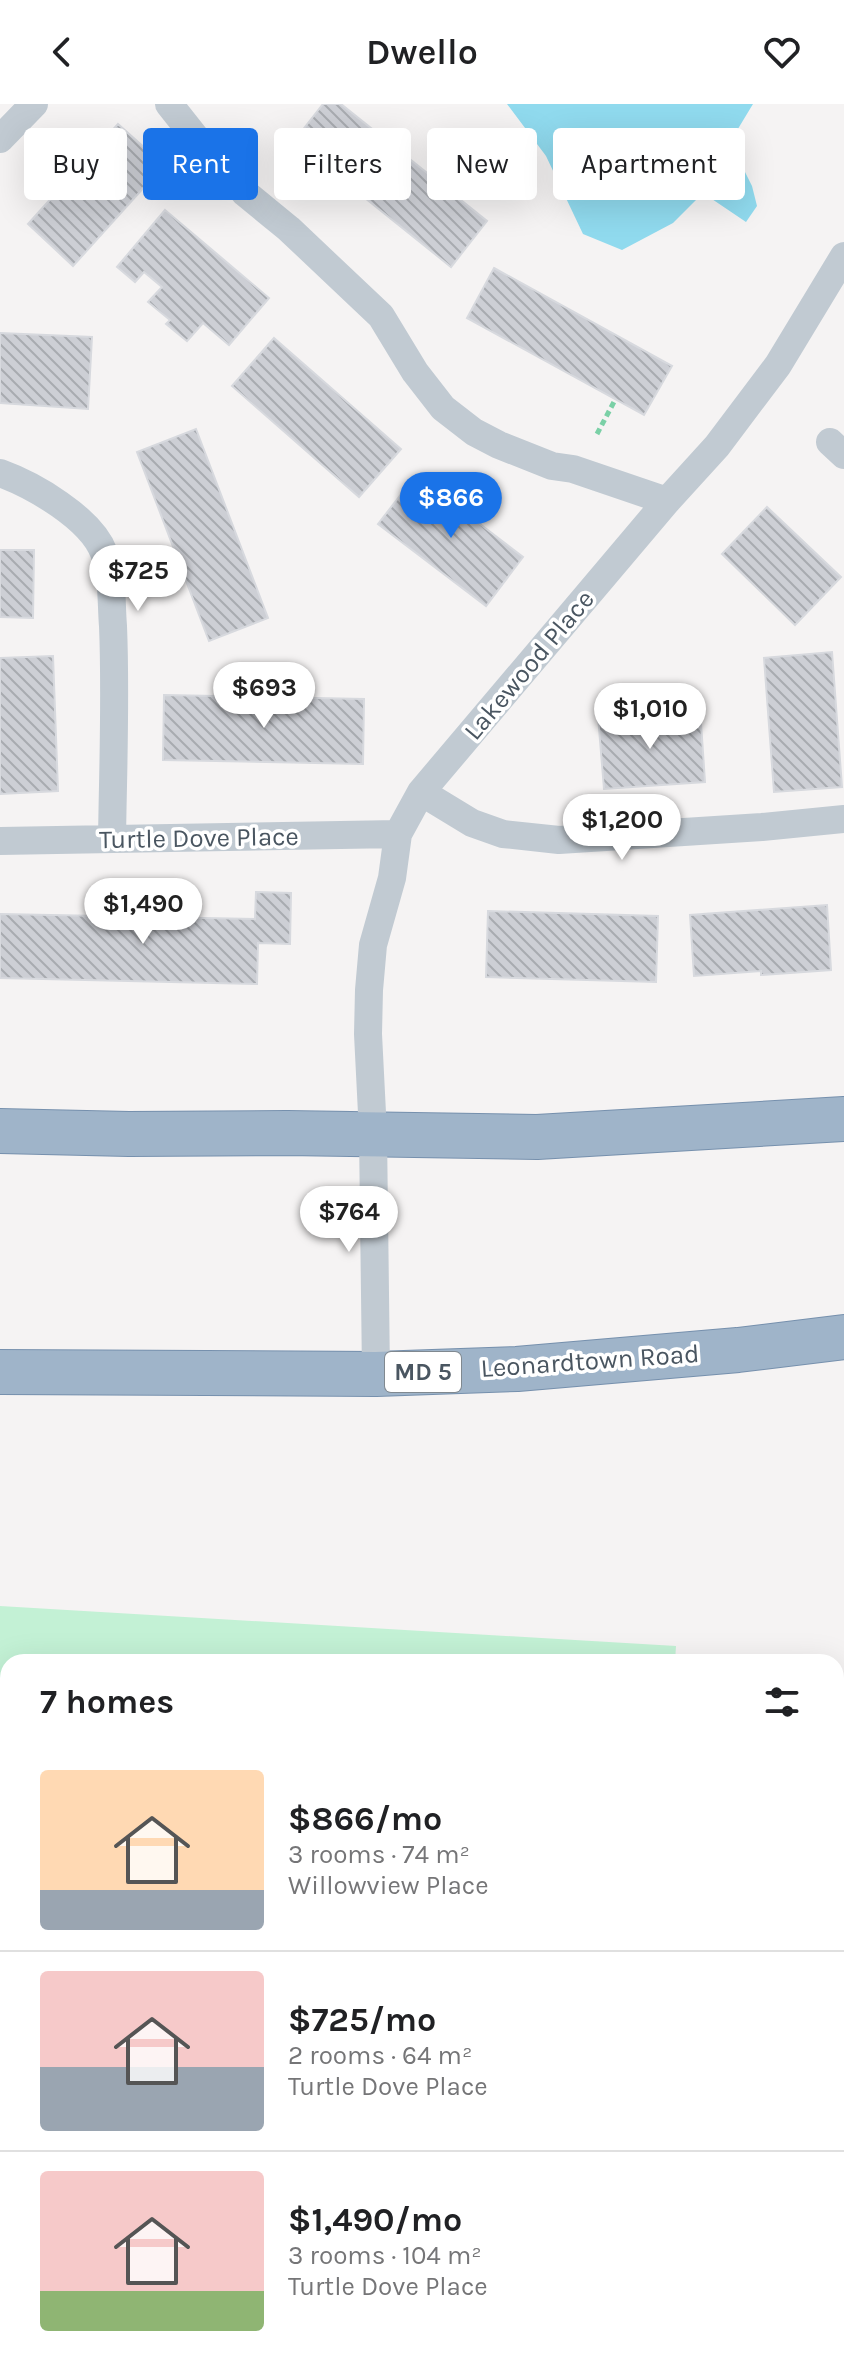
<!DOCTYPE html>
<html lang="en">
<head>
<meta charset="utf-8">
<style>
  :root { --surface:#fff; --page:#f2f2f2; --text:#202124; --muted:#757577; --line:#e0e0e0; --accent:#1a73e8 }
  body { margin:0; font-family:Karla,sans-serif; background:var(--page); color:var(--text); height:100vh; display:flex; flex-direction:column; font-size:30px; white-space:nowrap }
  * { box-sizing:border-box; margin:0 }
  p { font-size:26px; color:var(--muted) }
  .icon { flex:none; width:44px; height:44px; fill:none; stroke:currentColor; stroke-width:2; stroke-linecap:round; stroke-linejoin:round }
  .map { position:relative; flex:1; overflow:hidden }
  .drawer { position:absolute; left:0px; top:1550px; width:844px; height:712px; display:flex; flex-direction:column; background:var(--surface); border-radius:24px 24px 0 0; box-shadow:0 8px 32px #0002 }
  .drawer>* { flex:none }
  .top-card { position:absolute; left:24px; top:24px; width:796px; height:72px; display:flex; gap:16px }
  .price { position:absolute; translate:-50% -68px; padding:0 18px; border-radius:28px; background:#fff; color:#222; font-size:26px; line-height:52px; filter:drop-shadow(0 2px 4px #0008) }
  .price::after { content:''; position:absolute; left:50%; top:48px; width:24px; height:18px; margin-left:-12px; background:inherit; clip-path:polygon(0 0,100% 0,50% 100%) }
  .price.current { background:var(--accent); color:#fff }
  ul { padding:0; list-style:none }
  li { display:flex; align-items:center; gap:24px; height:200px; padding:0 40px }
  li+li { border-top:2px solid var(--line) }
  li span { display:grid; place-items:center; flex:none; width:224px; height:160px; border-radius:8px; color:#555 }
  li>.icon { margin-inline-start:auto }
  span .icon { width:96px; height:96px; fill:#fffc; stroke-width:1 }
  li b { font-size:34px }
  h2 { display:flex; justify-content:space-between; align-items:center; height:96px; padding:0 40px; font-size:34px }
  .chip { padding:0 28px; border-radius:8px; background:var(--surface); box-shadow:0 8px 32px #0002; font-size:28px; line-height:72px }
  .chip.current { background:var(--accent); color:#fff }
  header { display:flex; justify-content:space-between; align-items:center; height:104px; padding:0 40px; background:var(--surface); font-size:36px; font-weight:600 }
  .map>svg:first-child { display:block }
  .grass { fill:#c3f1d5 }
  .water { fill:#90daee }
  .building { fill:url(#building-back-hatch); stroke:#d7d9de; stroke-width:2 }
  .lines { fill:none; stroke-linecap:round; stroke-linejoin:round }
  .trunk-casing { stroke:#7690ad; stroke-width:46 }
  .path { stroke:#7ad0a6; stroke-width:5; stroke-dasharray:6 4; stroke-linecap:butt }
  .minor { stroke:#c1cad2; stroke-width:28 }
  .trunk { stroke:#9fb4c9; stroke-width:44 }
  .labels { text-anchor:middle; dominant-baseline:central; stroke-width:7; stroke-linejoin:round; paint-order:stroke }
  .shield { fill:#fff; stroke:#808990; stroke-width:2 }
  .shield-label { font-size:24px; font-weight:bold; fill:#4a5661 }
  .street-label { font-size:26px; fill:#4a5661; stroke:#fff }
</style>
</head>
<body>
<header><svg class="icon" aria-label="back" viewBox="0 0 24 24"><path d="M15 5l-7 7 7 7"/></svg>Dwello<svg class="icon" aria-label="heart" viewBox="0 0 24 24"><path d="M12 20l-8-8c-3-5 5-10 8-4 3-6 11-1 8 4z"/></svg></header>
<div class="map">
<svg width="844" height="2262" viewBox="0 0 844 2262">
  <defs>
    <pattern id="building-back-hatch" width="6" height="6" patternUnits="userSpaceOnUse" patternTransform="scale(2)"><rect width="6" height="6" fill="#cdcfd5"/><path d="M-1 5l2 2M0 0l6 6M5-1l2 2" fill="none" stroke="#a8abb0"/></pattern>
  </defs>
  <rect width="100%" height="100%" fill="#f5f3f3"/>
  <!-- grass -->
  <path class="grass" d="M0,1502l676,40 -1,16h-667v696h608l-1,8h-615z"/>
  <!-- water -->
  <path class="water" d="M507,0h246l-23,38 22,44 5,20 -11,16 -43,-29 -30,30 -51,27 -39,-16 -37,-78z"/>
  <!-- building -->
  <path class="building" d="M323,0h18l146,117 -36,46 -157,-126z
    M118,20l46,41 -91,101 -45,-42z
    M165,106l104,88 -40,47 -26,-22 -16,18 -21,-17 4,-4 -22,-18 14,-15 -18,-15 -9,10 -18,-15z
    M494,164l178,98 -28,49 -177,-97z
    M0,229l92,4 -4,72 -88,-6z
    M274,234l127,111 -42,48 -127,-111z
    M196,325l72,189 -59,23 -72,-189z
    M416,371l107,82 -37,49 -108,-82z
    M767,403l74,70 -46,48 -73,-71z
    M0,446h34l-1,68 -33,-1z
    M832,548l10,135 -68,5 -10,-134z
    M53,552l5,135 -58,3v-136z
    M164,591l200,4 -1,65 -200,-4z
    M667,607l2,14 32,-2 4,59 -101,7 -6,-73z
    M256,788l35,1 -1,51 -32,-1 -1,41 -257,-6v-64l255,5z
    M827,801l4,65 -70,5v-4l-67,5 -4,-61z
    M488,807l170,5 -2,66 -170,-5z"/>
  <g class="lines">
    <defs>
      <path id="trunk" d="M0,1027l129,3 158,-1 250,4 307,-18
        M0,1268l376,2 141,-5 221,-19 106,-13"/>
    </defs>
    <!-- trunk casing -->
    <use href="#trunk" class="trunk-casing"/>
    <!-- path -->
    <path class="path" d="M597,330l18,-34"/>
    <!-- minor -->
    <path class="minor" d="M169,0l34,43 22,22 20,24 44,36 92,87 34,56 28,36 31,24 25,13 53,21 21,3 94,32
      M0,35l34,-35
      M830,338l14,13
      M0,369c33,12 91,45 104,80 9,23 7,49 9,73 3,71 0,142 -1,213
      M421,688l51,31 31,11 56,6 203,-13 82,-8
      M0,737l398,-7
      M376,1270l-3,-241 -5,-99 1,-44 4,-45 19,-67 6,-44 23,-42 246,-291 50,-55 61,-81 66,-109"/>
    <!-- trunk -->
    <use href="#trunk" class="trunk"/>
  </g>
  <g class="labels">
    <!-- shield labels -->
    <rect class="shield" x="385" y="1248" width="76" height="40" rx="6"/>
    <g class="shield-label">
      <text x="423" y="1268">MD 5</text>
    </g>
    <!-- street labels -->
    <g class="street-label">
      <text transform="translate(529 561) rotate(-50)">Lakewood Place</text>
      <text transform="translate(199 734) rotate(-1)">Turtle Dove Place</text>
      <text transform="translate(590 1257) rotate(-4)">Leonardtown Road</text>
    </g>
  </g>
</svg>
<b class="price current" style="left:451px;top:436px">$866</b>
<b class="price" style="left:138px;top:509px">$725</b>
<b class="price" style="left:264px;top:626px">$693</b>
<b class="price" style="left:650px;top:647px">$1,010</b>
<b class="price" style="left:622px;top:758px">$1,200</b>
<b class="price" style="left:143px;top:842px">$1,490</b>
<b class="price" style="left:349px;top:1150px">$764</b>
<div class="top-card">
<a class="chip">Buy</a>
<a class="chip current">Rent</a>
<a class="chip">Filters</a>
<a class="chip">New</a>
<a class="chip">Apartment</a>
</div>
<section class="drawer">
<h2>7 homes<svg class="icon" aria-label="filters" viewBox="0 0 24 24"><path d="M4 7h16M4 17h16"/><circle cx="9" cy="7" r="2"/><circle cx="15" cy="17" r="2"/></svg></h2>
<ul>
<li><span style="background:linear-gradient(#ffd9b3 75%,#9aa5b1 0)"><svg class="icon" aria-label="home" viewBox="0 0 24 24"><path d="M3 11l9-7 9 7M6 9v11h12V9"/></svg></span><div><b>$866/mo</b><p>3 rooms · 74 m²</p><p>Willowview Place</p></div></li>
<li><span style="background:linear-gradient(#f6c9c9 60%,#9aa5b1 0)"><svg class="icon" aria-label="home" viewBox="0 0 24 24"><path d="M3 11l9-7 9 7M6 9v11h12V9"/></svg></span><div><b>$725/mo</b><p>2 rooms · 64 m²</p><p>Turtle Dove Place</p></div></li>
<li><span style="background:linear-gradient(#f6c9c9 75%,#8fb573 0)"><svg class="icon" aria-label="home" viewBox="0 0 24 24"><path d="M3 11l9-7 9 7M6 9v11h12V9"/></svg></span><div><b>$1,490/mo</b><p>3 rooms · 104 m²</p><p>Turtle Dove Place</p></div></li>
</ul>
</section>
</div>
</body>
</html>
